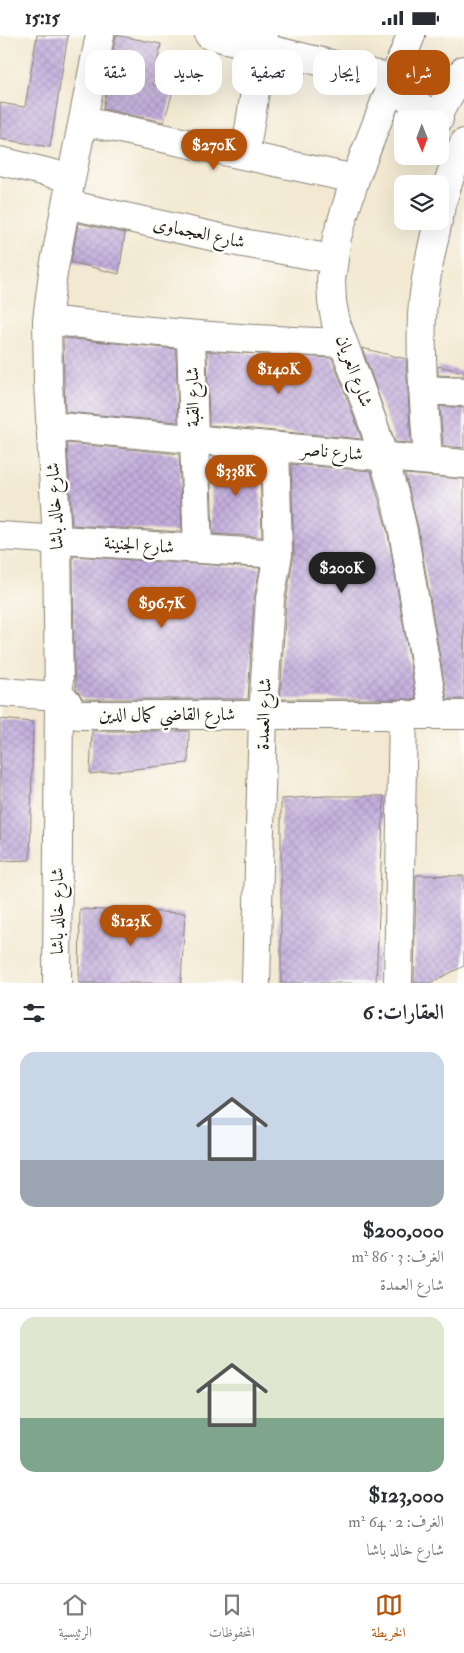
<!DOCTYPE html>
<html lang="ar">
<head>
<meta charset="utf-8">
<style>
  :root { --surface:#fff; --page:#f2f2f3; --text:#2b2b33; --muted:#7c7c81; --line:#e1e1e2; --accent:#b45309 }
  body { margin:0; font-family:"IM FELL Double Pica",Amiri,serif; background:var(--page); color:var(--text); direction:rtl; height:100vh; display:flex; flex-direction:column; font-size:19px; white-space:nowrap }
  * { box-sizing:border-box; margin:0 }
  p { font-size:16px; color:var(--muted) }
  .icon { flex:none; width:28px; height:28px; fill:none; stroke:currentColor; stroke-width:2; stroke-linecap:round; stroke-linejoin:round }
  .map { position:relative; height:948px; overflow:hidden; direction:ltr }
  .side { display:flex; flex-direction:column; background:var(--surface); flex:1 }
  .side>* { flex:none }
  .guide { position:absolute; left:15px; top:15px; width:435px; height:45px; direction:rtl; display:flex; gap:10px }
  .needle { width:32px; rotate:179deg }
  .fabs { position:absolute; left:394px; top:75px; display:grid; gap:10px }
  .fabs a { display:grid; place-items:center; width:55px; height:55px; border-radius:10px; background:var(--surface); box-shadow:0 5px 20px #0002; font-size:25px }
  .price { position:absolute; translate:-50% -42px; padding:0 11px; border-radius:18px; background:var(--accent); color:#fff; font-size:16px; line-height:32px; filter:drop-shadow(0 1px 2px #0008) }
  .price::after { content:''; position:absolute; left:50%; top:30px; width:15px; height:11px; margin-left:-8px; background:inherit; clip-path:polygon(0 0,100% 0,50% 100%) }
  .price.selected { background:#222; color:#fff }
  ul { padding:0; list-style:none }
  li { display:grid; align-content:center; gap:10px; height:265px; padding:0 20px }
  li+li { border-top:1px solid var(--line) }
  li span { display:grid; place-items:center; height:155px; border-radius:15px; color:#555 }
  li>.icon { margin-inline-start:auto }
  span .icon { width:90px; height:90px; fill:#fffc; stroke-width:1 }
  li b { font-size:21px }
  h2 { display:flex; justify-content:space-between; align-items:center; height:60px; padding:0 20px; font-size:21px }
  .tag { padding:0 18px; border-radius:15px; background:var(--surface); box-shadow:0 5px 20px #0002; font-size:18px; line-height:45px }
  .tag.selected { background:var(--accent); color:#fff }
  .status { display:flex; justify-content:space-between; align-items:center; height:35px; padding:0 25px; background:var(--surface); direction:ltr }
  .status svg { height:14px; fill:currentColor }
  .menu { display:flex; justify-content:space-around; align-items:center; height:70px; border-top:1px solid var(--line); background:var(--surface); font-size:14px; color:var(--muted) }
  .menu a { display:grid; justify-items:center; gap:2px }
  .menu .selected { color:var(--accent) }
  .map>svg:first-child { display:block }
  .building { fill:url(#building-cross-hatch) }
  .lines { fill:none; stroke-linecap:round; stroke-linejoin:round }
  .minor-casing { stroke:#888277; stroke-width:30 }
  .minor { stroke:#fff; stroke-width:28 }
  .labels { text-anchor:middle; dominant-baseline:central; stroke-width:5; stroke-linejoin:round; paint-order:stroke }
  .street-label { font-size:18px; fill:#1c1c1c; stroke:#fdfcf7 }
</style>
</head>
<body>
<div class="status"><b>15:15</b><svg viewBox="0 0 49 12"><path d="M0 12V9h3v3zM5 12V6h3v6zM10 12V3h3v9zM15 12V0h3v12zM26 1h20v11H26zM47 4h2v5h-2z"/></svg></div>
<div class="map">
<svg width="464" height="948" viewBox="0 0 464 948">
  <defs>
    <pattern id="building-cross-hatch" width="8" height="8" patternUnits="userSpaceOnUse" patternTransform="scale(1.25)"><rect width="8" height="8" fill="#c3addc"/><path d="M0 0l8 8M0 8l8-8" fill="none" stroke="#a794bc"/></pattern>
  </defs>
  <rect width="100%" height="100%" fill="#fdfcf7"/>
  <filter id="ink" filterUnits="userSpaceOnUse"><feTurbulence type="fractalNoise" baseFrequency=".02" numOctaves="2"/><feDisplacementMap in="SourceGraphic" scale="10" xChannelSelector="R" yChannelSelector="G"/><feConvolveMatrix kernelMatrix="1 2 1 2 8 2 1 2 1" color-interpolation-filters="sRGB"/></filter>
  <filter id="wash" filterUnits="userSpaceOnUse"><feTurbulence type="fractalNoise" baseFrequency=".0096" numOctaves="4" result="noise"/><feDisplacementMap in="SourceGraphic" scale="20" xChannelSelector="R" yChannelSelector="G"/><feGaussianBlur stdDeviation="1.12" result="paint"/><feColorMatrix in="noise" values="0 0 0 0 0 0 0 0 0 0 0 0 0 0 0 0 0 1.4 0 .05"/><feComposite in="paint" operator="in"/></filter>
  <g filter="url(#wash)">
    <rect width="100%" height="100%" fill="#f3e9d2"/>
    <g id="blocks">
      <!-- building -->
      <path class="building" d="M37,0h31l-18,112 -50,-8v-36l25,4z
        M116,0l45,9 -8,41 21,2 -10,35 -61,-13z
        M78,188l47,10 -6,41 -48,-12z
        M63,303l113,11 2,73 -113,-10z
        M362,313l44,11 5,84 -16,-1z
        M207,316l125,7 30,81 -153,-14z
        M438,331l26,6v4l-26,-1z
        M440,371l24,2v40l-21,-2z
        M67,408l112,11 3,78 -110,-7z
        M210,421l50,5 2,76 -49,-3z
        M291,429l80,7 17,63 28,165h-136l6,-98 8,-47z
        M405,439l59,5v220h-17l-29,-171z
        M73,521l187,12 -6,30 -6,101h-165l-7,-10 -2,-19z
        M0,684l33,3 -3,138 -30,1z
        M92,696h97l-1,32 -98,11z
        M325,761h59l-8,187h-95v-184z
        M416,840l48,1v90l-34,17h-16z
        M80,874l105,4 -4,70h-102z"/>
    </g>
  </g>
  <g filter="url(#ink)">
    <use href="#blocks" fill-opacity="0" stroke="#888277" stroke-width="1"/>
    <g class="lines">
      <defs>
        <path id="minor" d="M209,0l185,44
          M411,0l-56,144 -18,58 -6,43 1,22 4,21 38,103 21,71 8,34 31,183
          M391,53l48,31
          M436,82l28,-47
          M83,86l272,58
          M245,120l19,-120
          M0,126l71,17
          M66,169l177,39 90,16
          M440,176c6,-24 13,-46 24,-68
          M47,285c99,12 197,20 296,23
          M191,301l3,104 4,109
          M423,355l41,2
          M50,391l414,38
          M428,425c-3,-48 -8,-97 -6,-145 2,-32 9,-63 16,-94
          M0,501l278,18
          M0,657l59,4 8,6 5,11 6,2h386
          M57,948l2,-287 -2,-156 -9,-157 -1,-63 6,-47 13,-69 34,-169
          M256,948l7,-269 7,-115 8,-45 -3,-108
          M398,948l5,-269"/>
      </defs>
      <!-- minor casing -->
      <use href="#minor" class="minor-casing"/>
      <!-- minor -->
      <use href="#minor" class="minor"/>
    </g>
  </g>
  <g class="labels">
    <!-- street labels -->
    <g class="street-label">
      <text transform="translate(199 198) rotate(12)">شارع العجماوى</text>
      <text transform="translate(354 336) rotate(70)">شارع العريان</text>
      <text transform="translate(193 362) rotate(-91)">شارع القبة</text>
      <text transform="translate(332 417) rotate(5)">شارع ناصر</text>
      <text transform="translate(55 471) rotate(-93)">شارع خالد باشا</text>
      <text transform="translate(139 510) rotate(4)">شارع الجنينة</text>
      <text x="167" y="679">شارع القاضي كمال الدين</text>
      <text transform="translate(264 679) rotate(-88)">شارع العمدة</text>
      <text transform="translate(57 876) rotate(-90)">شارع خالد باشا</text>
    </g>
  </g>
</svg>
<div class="fabs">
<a><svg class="needle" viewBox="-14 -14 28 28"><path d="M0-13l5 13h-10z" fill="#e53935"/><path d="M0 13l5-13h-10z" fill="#7c7c81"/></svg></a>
<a><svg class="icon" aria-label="layers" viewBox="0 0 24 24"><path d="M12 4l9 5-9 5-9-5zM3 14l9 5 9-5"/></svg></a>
</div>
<b class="price" style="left:214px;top:136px">$270K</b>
<b class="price" style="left:279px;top:360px">$140K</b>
<b class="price" style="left:236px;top:462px">$338K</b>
<b class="price selected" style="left:342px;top:559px">$200K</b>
<b class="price" style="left:162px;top:594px">$96.7K</b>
<b class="price" style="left:131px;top:912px">$123K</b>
<div class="guide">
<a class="tag selected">شراء</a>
<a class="tag">إيجار</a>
<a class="tag">تصفية</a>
<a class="tag">جديد</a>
<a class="tag">شقة</a>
</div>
</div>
<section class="side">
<h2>العقارات: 6<svg class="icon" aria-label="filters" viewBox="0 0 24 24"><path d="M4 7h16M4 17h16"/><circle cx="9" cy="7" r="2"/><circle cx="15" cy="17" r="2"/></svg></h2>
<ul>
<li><span style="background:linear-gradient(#c9d6e8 70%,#9aa5b1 0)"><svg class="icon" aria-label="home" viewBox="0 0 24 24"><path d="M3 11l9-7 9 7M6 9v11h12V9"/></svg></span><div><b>$200,000</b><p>الغرف: 3 · 86 m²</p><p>شارع العمدة</p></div></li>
<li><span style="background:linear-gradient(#dfe7d0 65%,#7fa58c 0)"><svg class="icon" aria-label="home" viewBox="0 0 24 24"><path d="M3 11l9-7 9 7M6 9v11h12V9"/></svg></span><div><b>$123,000</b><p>الغرف: 2 · 64 m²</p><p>شارع خالد باشا</p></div></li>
</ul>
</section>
<nav class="menu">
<a class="selected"><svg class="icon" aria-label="map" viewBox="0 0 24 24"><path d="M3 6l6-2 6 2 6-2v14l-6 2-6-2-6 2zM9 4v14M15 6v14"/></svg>الخريطة</a>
<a><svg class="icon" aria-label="saved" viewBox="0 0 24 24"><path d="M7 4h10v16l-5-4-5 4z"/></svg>المحفوظات</a>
<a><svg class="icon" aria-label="home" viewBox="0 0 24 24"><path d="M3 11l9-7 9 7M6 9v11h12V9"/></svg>الرئيسية</a>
</nav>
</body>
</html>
